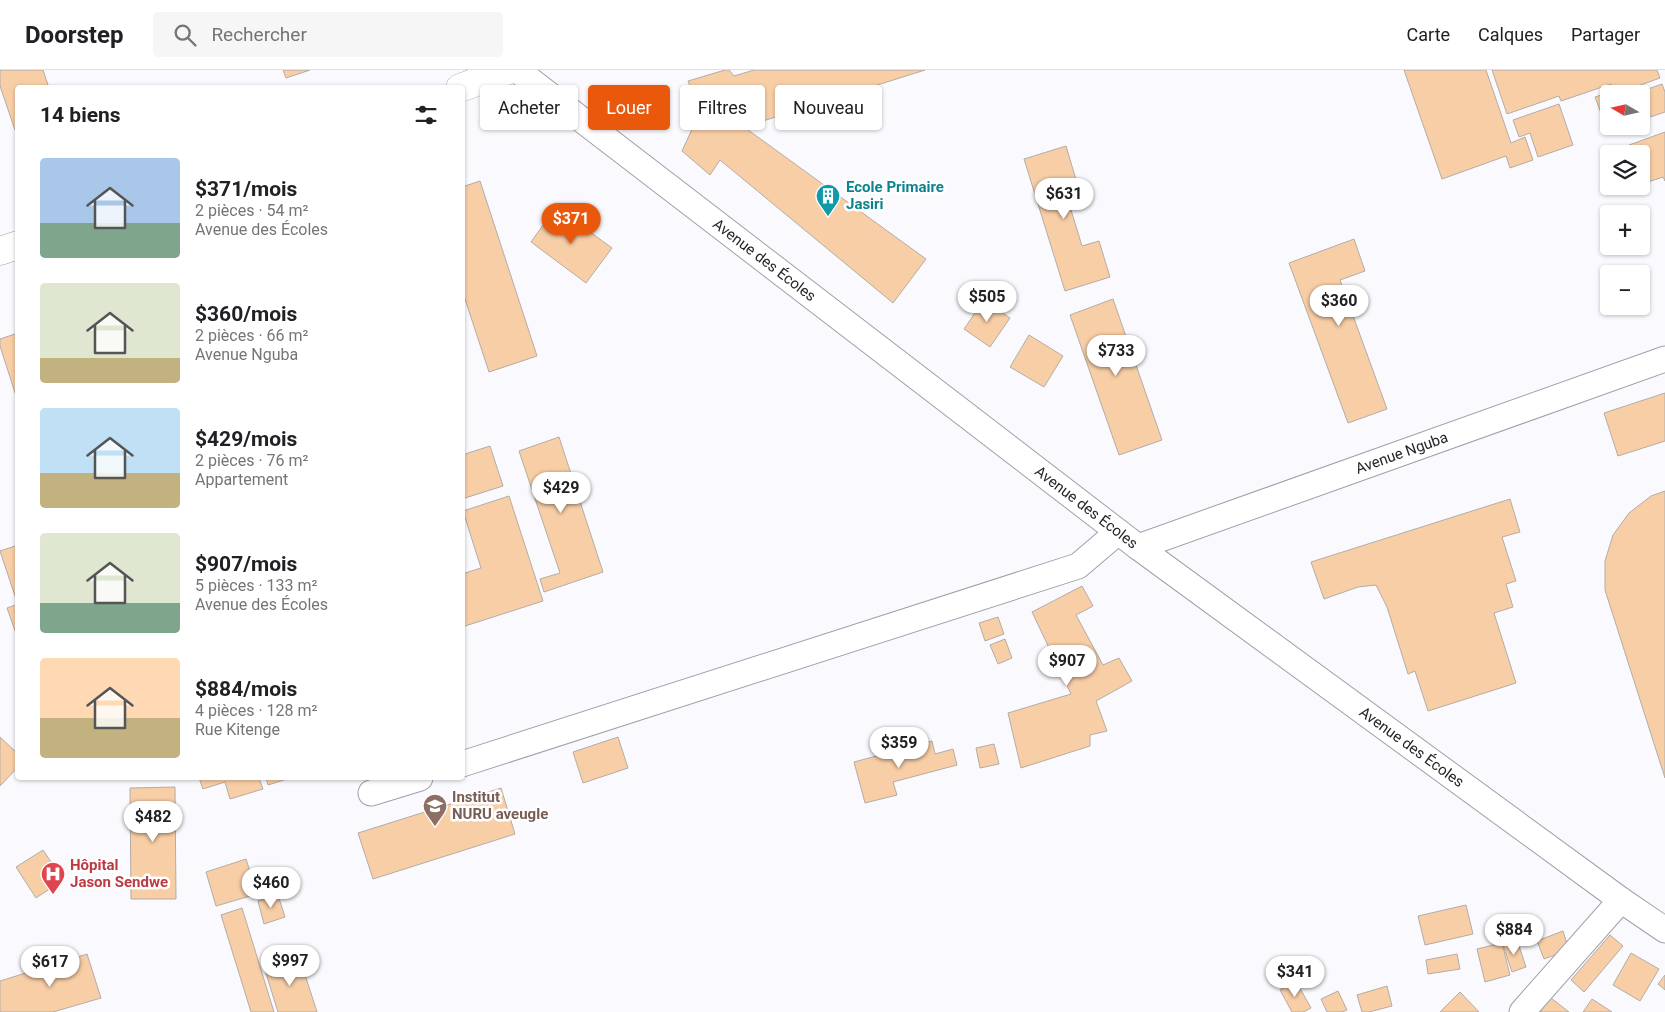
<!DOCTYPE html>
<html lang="fr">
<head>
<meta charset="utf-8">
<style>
  :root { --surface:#fff; --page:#f6f6f6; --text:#202124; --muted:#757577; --line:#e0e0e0; --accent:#ea580c }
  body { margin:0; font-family:Roboto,sans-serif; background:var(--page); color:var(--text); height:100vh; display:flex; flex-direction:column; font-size:19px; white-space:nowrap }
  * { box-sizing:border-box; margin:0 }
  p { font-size:16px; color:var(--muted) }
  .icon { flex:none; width:28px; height:28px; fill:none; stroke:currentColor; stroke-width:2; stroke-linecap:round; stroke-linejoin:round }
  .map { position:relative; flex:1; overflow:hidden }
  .side { position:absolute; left:15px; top:15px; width:450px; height:695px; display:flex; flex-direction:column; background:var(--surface); border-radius:5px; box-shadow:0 1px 4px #0004 }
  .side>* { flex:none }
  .hud { position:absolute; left:480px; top:15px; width:475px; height:45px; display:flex; gap:10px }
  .needle { width:32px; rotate:279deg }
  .buttons { position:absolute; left:1600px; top:15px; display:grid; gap:10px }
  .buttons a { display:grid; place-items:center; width:50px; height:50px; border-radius:5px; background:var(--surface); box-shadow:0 1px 4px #0004; font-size:25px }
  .price { position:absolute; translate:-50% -42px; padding:0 11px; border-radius:18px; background:#fff; color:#222; font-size:16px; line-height:32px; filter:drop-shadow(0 1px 2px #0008) }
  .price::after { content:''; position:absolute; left:50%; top:30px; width:15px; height:11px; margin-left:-8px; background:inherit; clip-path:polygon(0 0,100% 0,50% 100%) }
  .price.selected { background:var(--accent); color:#fff }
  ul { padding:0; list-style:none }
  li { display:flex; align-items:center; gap:15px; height:125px; padding:0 25px }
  li span { display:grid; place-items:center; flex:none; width:140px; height:100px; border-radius:5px; color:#555 }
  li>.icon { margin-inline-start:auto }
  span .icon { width:60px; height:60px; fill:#fffc; stroke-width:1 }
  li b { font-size:21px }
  h2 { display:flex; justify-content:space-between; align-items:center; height:60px; padding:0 25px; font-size:21px }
  .pill { padding:0 18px; border-radius:5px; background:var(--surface); box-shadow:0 1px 4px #0004; font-size:18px; line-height:45px }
  .pill.selected { background:var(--accent); color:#fff }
  header { display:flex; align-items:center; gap:30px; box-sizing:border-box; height:70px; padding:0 25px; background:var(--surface); border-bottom:1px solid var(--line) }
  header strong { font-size:24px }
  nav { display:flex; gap:28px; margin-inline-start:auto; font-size:18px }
  .search { width:350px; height:45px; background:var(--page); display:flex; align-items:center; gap:12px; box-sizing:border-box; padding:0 18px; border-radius:5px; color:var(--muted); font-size:19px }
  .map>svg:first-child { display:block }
  .building { fill:#f8cea6; stroke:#b3aca6 }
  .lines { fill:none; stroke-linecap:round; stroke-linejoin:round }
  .minor-casing { stroke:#9fa1a9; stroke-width:27 }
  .major-casing { stroke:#9fa1a9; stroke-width:29 }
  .minor { stroke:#fff; stroke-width:25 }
  .major { stroke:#fff; stroke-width:28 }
  .labels { text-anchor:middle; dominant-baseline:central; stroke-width:5; stroke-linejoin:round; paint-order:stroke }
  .culture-label { font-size:15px; font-weight:bold; fill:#0d838f; stroke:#fff; text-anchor:start }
  .street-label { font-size:15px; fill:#252629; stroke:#fff }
  .education-label { font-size:15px; font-weight:bold; fill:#785e54; stroke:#fff; text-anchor:start }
  .health-label { font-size:15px; font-weight:bold; fill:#be3a42; stroke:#fff; text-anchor:start }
</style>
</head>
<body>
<header>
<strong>Doorstep</strong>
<div class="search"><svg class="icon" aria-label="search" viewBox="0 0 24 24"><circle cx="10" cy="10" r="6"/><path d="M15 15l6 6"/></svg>Rechercher</div>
<nav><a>Carte</a><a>Calques</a><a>Partager</a></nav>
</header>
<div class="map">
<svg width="1665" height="942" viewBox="0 0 1665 942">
  <rect width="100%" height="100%" fill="#fafafe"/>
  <!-- building -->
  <path class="building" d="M0,0h43l6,18h-31v41l-3,1 -15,-44z
    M283,0h27l-24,8z
    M725,0h4l5,6 20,-6h171l-181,57 182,132 -33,44 -173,-143 -10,15 -28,-24 11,-24 4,-21 -9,-25z
    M1404,0h82l25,73 14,-6 8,23 -23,8 -4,-12 -64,23z
    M1492,0h165l3,8 -44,16 -5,-10 -50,17 -2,-5 -52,18z
    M1662,14l3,8v20l-24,8v-26h-7z
    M1610,22l-1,34h14l-15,6 -13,-35z
    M1559,34l14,41 -35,12 -8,-24 -11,4 -6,-17z
    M1665,62v49l-2,-4 -21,7 -1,-30h-9l-3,-9z
    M1066,76l11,37 -13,4 18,59 17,-5 11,36 -45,14 -41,-132z
    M480,111l57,175 -48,16 -27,-82v-103z
    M556,137l56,41 -26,35 -55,-41z
    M1354,169l11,32 -25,9 47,129 -39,14 -59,-160z
    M1113,229l49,141 -43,15 -49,-140z
    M984,230l26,18 -20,29 -26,-18z
    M18,263v69l-18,-56v-7z
    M1029,265l34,21 -19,31 -34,-20z
    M1665,323v48l-47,15 -14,-43z
    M559,367l44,135 -59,20 -4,-13 20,-6 -41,-122z
    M490,376l13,40 -41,13v-44z
    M1665,421v287l-60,-188v-29l8,-26 16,-22 22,-17z
    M509,426l34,105 -81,26v-53l19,-6 -18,-57z
    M1510,429l10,33 -18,5 14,44 -10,3 7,23 -19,6 22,70 -88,28 -13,-40 -7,3 -21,-67 -11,-22 -18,2 -34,12 -13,-37z
    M18,475v53l-2,1 -16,-48z
    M1082,516l11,20 -17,9 27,50 16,-7 13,23 -36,20 11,30 -17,4v11l-69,22 -13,-55 63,-19 -39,-82z
    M18,534v35l-11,-31z
    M998,547l6,17 -19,7 -6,-18z
    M1005,569l7,19 -14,6 -8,-19z
    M0,667l18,17v13l-18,19z
    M618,667l10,31 -45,15 -10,-31z
    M932,671l3,13 18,-5 4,16 -64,17 4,13 -32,8 -11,-41z
    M994,674l5,20 -19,4 -4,-20z
    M199,708h60l4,11 -33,10 -5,-17 -22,7z
    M266,708h24l-22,7z
    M175,717l1,112h-45l-1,-111z
    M501,718l14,46 -142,45 -15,-46z
    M43,780l20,30 -27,18 -20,-31z
    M246,789l11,35 -41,12 -10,-34z
    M278,825l7,22 -21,7 -6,-23z
    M1466,835l7,29 -48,11 -7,-29z
    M242,838l32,104h-23l-30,-97z
    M1563,861l6,19 -25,9 -7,-18z
    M1610,865l13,11 -39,46 -13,-12z
    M1517,870l9,27 -14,5 -9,-27z
    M1502,873l8,32 -25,7 -8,-33z
    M1631,883l28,16 -19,32 -27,-16z
    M87,884l14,44 -48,14h-53v-31z
    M1457,884l3,15 -32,5 -2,-14z
    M299,886l18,56h-39l-14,-45z
    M1665,905v15l-7,-6z
    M1296,911l15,27 -8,4h-11l-12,-22z
    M1387,916l5,20 -23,6h-7l-5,-17z
    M1338,921l9,19 -5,2h-15l-6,-13z
    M1460,922l19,20h-39z
    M1551,928l18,14h-29z
    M1592,929l20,13h-29z"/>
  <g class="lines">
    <defs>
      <g id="minor">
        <path id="s1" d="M517,0l621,477 483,353 44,30"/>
        <path id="s2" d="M1138,477l527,-188"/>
        <path d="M462,694l616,-198 40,-34"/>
        <path d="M371,723l49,-15"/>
        <path d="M1522,942l99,-112"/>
      </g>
      <path id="major" d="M460,18l49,-18
        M0,181l18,-6"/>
    </defs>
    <!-- minor casing -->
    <use href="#minor" class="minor-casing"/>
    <!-- major casing -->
    <use href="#major" class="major-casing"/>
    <!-- minor -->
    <use href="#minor" class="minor"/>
    <!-- major -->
    <use href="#major" class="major"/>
  </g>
  <!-- icons -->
  <defs>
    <symbol id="building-pin" viewBox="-11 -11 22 30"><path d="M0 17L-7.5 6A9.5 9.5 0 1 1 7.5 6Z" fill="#0f9aa8" stroke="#fff"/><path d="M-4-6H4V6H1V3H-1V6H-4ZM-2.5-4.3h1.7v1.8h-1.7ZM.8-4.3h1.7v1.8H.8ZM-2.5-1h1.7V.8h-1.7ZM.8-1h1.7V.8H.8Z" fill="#fff"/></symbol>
    <symbol id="school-pin" viewBox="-11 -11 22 30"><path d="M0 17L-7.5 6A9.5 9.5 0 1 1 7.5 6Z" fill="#8d6e63" stroke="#fff"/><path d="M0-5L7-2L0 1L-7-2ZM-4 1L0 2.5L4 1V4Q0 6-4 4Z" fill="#fff"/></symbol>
    <symbol id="hospital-pin" viewBox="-11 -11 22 30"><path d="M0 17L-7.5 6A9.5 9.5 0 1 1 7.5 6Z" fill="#e0444e" stroke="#fff"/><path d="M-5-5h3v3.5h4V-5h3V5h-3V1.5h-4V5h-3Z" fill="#fff"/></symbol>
  </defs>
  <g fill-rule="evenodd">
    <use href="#building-pin" x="814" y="112" width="28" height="38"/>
    <use href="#school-pin" x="421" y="722" width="28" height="38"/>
    <use href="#hospital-pin" x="39" y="790" width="28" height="38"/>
  </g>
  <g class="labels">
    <!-- culture labels -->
    <g class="culture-label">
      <text x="846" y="117">Ecole Primaire<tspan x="846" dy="17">Jasiri</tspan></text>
    </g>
    <!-- street labels -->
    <g class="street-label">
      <text stroke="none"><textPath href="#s1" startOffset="312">Avenue des Écoles</textPath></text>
      <text stroke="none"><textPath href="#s2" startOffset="280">Avenue Nguba</textPath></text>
      <text stroke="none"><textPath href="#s1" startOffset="718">Avenue des Écoles</textPath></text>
      <text stroke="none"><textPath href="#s1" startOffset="1122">Avenue des Écoles</textPath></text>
    </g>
    <!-- education labels -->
    <g class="education-label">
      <text x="452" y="727">Institut<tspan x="452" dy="17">NURU aveugle</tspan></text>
    </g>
    <!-- health labels -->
    <g class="health-label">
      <text x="70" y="795">Hôpital<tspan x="70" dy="17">Jason Sendwe</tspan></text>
    </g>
  </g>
</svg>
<div class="buttons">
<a><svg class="needle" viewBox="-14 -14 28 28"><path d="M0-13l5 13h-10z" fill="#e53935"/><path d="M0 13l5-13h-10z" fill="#757577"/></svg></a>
<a><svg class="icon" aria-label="layers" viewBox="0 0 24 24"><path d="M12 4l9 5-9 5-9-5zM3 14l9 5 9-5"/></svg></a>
<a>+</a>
<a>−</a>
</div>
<b class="price" style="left:1064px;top:150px">$631</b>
<b class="price selected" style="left:571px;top:175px">$371</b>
<b class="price" style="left:987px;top:253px">$505</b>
<b class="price" style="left:1339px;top:257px">$360</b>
<b class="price" style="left:1116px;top:307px">$733</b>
<b class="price" style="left:561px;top:444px">$429</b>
<b class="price" style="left:1067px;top:617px">$907</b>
<b class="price" style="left:899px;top:699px">$359</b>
<b class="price" style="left:153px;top:773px">$482</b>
<b class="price" style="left:271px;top:839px">$460</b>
<b class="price" style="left:1514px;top:886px">$884</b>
<b class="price" style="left:290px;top:917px">$997</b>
<b class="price" style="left:50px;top:918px">$617</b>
<b class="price" style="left:1295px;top:928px">$341</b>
<div class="hud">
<a class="pill">Acheter</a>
<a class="pill selected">Louer</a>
<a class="pill">Filtres</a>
<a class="pill">Nouveau</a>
</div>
<section class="side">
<h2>14 biens<svg class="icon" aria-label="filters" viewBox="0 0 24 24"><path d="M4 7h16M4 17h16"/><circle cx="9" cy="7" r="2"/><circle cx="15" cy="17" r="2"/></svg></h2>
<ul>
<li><span style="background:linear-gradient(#a9c7e8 65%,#7fa58c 0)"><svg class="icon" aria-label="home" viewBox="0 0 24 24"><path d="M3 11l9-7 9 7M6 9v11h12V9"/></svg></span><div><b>$371/mois</b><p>2 pièces · 54 m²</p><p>Avenue des Écoles</p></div></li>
<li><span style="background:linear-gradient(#dfe7d0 75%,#c2b280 0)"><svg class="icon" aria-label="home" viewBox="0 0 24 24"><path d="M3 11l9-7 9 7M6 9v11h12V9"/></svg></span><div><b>$360/mois</b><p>2 pièces · 66 m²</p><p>Avenue Nguba</p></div></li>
<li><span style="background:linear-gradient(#bfe0f5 65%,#c2b280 0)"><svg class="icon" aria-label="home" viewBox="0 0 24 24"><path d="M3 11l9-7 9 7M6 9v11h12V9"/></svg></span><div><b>$429/mois</b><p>2 pièces · 76 m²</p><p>Appartement</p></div></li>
<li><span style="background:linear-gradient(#dfe7d0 70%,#7fa58c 0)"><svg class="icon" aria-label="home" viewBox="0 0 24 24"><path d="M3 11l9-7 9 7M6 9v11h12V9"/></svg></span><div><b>$907/mois</b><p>5 pièces · 133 m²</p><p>Avenue des Écoles</p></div></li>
<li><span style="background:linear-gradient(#ffd9b3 60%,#c2b280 0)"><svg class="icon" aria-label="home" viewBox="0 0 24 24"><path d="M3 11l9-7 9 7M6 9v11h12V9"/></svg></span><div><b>$884/mois</b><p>4 pièces · 128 m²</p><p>Rue Kitenge</p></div></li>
</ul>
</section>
</div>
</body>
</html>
